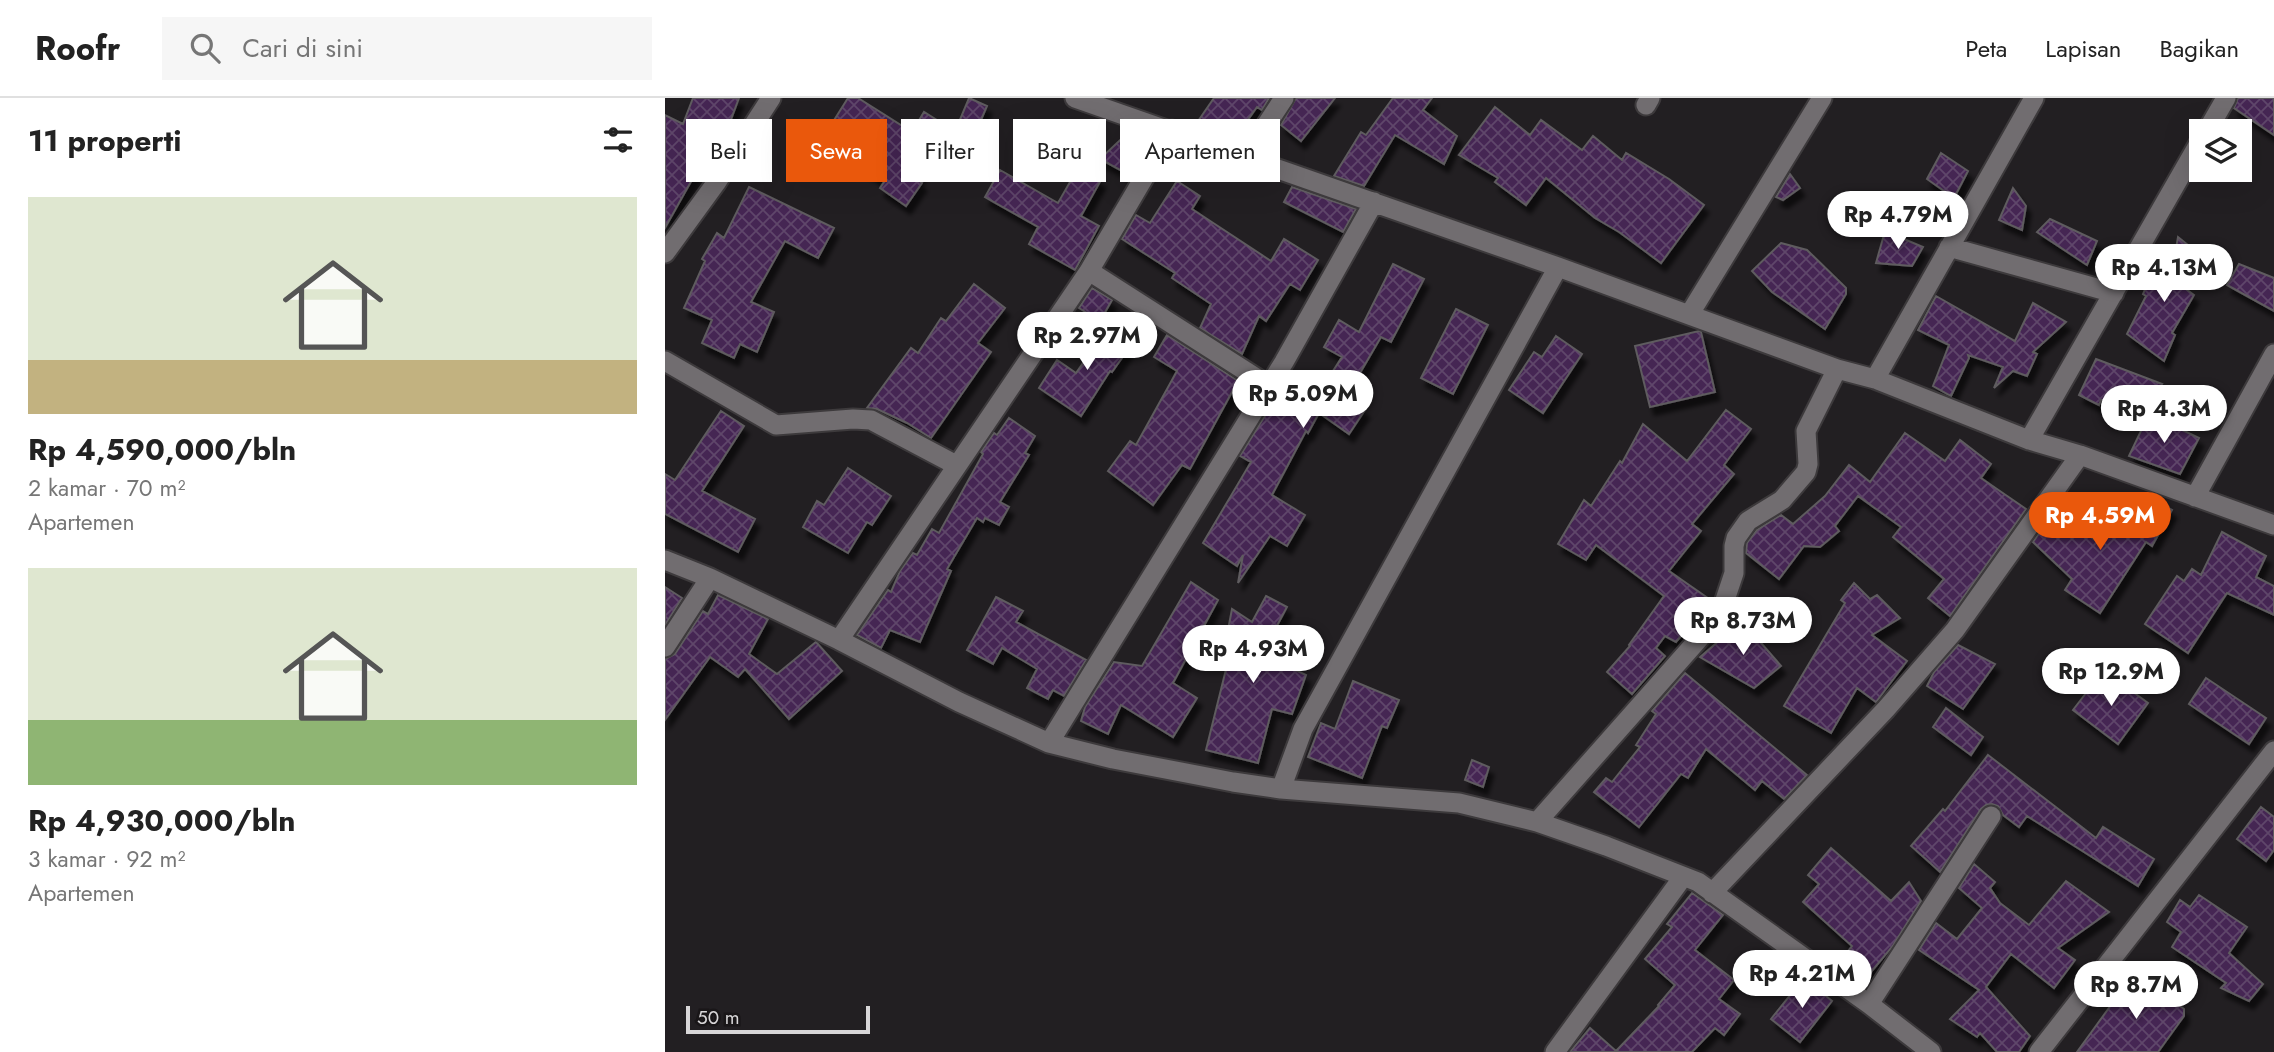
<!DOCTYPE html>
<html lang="id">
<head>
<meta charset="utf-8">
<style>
  :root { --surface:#fff; --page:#f6f6f6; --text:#222; --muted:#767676; --line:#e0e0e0; --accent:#ea580c }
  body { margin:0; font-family:Jost,sans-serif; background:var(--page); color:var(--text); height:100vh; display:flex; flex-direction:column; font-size:26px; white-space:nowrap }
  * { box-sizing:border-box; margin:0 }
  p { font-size:23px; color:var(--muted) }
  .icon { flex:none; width:38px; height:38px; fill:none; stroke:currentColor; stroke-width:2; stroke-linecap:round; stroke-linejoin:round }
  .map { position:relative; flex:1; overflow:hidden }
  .details { display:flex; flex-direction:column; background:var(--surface); width:665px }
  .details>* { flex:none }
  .guide { position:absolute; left:21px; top:21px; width:665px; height:63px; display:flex; gap:14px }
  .tools { position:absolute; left:1524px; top:21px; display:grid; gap:14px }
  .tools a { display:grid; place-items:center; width:63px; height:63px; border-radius:0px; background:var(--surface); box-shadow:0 7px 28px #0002; font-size:35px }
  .scale { position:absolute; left:21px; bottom:18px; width:184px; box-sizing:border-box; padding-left:7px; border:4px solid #d8d6d8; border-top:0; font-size:19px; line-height:24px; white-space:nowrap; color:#d8d6d8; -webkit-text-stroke:5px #191618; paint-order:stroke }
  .price { position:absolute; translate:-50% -60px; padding:0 16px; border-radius:24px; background:#fff; color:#222; font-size:23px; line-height:46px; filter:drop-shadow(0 2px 4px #0008) }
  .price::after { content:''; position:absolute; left:50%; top:42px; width:21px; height:16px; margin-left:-10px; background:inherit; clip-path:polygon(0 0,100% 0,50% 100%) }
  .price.current { background:var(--accent); color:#fff }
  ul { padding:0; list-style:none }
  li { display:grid; align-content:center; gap:14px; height:371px; padding:0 28px }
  li span { display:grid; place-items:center; height:217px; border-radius:0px; color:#555 }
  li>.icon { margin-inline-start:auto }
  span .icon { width:126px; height:126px; fill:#fffc; stroke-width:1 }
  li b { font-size:30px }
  h2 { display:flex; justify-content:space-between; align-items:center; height:84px; padding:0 28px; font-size:30px }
  .chip { padding:0 24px; border-radius:0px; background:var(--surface); box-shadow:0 7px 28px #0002; font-size:24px; line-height:63px }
  .chip.current { background:var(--accent); color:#fff }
  header { display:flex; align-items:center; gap:42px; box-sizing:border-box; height:98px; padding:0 35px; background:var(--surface); border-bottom:2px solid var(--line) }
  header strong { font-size:33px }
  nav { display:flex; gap:38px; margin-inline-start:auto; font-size:24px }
  .search { width:490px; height:63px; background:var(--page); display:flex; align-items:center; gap:18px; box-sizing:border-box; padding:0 24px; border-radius:0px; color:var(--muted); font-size:26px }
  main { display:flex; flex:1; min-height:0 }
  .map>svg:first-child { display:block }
  .building { fill:url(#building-cross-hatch); stroke:#5e5b5f; stroke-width:2; filter:url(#shadow) }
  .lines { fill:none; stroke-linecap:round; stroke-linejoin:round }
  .street-casing { stroke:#3d3a3c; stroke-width:23 }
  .street { stroke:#716d70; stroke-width:19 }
</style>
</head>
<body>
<header>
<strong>Roofr</strong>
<div class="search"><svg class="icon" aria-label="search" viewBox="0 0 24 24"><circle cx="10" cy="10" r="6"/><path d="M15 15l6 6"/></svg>Cari di sini</div>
<nav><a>Peta</a><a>Lapisan</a><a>Bagikan</a></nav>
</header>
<main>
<section class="details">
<h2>11 properti<svg class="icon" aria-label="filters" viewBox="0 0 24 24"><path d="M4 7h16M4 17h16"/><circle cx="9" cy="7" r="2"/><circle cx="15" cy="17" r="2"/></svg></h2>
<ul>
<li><span style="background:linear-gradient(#dfe7d0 75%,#c2b280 0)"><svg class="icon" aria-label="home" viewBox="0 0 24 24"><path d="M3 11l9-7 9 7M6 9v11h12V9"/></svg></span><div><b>Rp 4,590,000/bln</b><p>2 kamar · 70 m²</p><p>Apartemen</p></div></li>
<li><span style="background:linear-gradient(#dfe7d0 70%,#8fb573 0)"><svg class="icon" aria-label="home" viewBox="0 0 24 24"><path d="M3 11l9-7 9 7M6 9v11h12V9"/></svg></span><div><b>Rp 4,930,000/bln</b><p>3 kamar · 92 m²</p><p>Apartemen</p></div></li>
</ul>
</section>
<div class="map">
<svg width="1609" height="954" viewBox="0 0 1609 954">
  <defs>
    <pattern id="building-cross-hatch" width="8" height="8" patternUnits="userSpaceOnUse" patternTransform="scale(1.75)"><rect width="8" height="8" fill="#452753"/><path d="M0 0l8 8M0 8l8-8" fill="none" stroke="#5f466b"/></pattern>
    <filter id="shadow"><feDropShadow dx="4.5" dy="8" stdDeviation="2" flood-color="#0009"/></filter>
  </defs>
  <rect width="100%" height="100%" fill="#221f22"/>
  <!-- building -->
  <path class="building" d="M28,0h46l-12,32 -6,-2 -56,100v-113l18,9z
    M183,0h10l54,34 12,-20 24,15 -31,52 5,4 -16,23 -26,-18 4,-6 -63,-41z
    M304,0l18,8 -15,35 -18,-7z
    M549,0h55l-7,12 -5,-3 -22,31 -12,-10 -5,7 -24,-8z
    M631,0h39l-34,43 -20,-16z
    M728,0h39l-9,12 34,26 -13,28 -49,-29 -31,51 -30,-10 27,-44 5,3z
    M1573,0h36v37l-40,-27z
    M830,9l35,28 11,-15 41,30 11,-14 29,24 4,-7 43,26 35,26 -43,58 -42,-31 -24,-14 -49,-40 -20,27 -31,-23 3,-4 -39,-23z
    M466,32l19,7 -6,17 -13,22 -31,-17z
    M1276,55l27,18 -14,27 -27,-19z
    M413,70l23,12 -20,36 18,10 -24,44 -46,-26 9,-17 -53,-30 15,-27 58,33z
    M1125,76l10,14 -17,12 -7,-3z
    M512,83l23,15 -8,13 79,52 13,-22 34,21 -18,30 -10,-6 -24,37 -7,-5 -17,38 -42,-26 11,-24 -39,-26 3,-5 -53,-34 14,-24 14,8z
    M84,89l85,41 -16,30 -33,-17 -34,61 23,10 -17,40 -17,-8 -6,14 -32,-15 10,-23 -28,-12 21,-47 -3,-2 15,-26 7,5z
    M627,89l64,22 -13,23 -59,-30z
    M1348,90l13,18 -4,24 -23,-10z
    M1385,121l47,22 -10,24 -50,-33z
    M1220,133l38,16 -11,19 -36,-3z
    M1513,139l21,17 -21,29 16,12 -22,38 3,2 -11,26 -37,-27 19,-38 -3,-2 12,-29 16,13z
    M1116,145l26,7 39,38v6l-21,35 -53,-37 -20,-21z
    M728,166l31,15 -33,63 -10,-5 -35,60 19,13 -16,24 -30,-21 -11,20 -2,-2 -34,64 33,20 -18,31 -17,-10 -32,47 5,-28 -6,11 -34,-23 48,-81 -11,-6 44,-71 27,20 31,-48 -18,-10 15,-27 20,12z
    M1574,166l35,14v33l-47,-26z
    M309,186l31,24 -27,35 13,9 -60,86 -24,-15 -30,-14 -10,-1 44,-60 7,5 23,-35 5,3z
    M427,190l20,12 -12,21 -21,-13z
    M1271,198l79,45 18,-38 33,19 -33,30 4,2 -10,22 -14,-5 -19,17 9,-21 -35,-12 1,3 -18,38 -18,-10 16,-41 -31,-15z
    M791,211l32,16 -35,69 -32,-16z
    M445,226l24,17 -22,31 -2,-1 -29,45 -42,-28 18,-28 19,13z
    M1034,233l2,1 14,60 -65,15 -15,-61z
    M502,237l71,46 -48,88 -8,-4 -29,40 -45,-34 22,-30 6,4 41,-74 -23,-14z
    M891,238l26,18 -39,59 -34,-23 25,-38 8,5z
    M1431,261l66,25 -31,32 -30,-16 -2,5 -20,-10z
    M1061,312l25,19 -27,36 10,9 -42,50 9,7 -32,40 43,30 -36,41 -11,-6 -9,12 9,8 -33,38 -25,-22 23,-26 -1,-1 35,-49 -68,-51 -10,15 -28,-16 26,-44 7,6 29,-45 2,2 21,-39 44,37z
    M56,313l23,15 -42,65 53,28 -17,33 -73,-38v-40l10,6z
    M1484,316l50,24 -19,36 -51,-18z
    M344,320l26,18 -10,17 4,2 -29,47 9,5 -10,18 -14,-7 -2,4 -6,-4 -30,51 4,2 -31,71 -30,-12 -9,18 -24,-13 31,-45 3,2 9,-21 13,-18 4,2 15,-26 7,4 44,-79 -2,-2 13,-19 3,2z
    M1240,335l40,28 15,-21 31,24 -10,14 45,31 -76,107 -22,-18 16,-19 -51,-42 8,-10 -43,-31 -23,30 4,5 -19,16 -16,-1 -25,33 -33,-26 1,-10 10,-13 24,-15 12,9 32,-28 24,-31 21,17z
    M183,370l43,28 -19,29 -5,-3 -19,31 -45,-26 14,-26 7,4z
    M1481,398l26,14 -20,36 -6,-4 -46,71 -35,-23 7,-11 -39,-37 22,-31 44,32 -2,-3 11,-16 16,10z
    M1557,434l44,24 -10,21 18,9v29l-47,-22 -39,60 -43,-29 32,-48 7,5 8,-12 9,6z
    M526,484l27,18 -45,83 24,15 -24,39 -52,-32 -13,29 -27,-13 4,-14 29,-45 28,4z
    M1189,485l16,16 7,-4 23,23 -28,17 35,26 -31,41 -19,-14 -26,45 -47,-27 61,-103 -4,-3z
    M0,489l17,11 -17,27z
    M53,497l50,24 -19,35 28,20 39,-32 26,29 -53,48 -44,-50 -7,8 -28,-20 -45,63v-61l10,-5 28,-43 5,3z
    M601,498l21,11 -15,28 10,7 -4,8 -11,-4 -1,2 23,7 -2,11 19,9 -14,39 -20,-5 -14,54 -52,-13 29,-117 -7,-3 4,-21 20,13z
    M331,499l27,14 -7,11 70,38 -22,36 -11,-6 -5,9 -21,-11 10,-19 -35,-21 -9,16 -26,-14z
    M1077,523l39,45 -27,22 -54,-31z
    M1293,547l37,19 -32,45 -36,-23 7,-14z
    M1020,575l122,102 -23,24 -22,-18 -7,9 -49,-41 -18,29 -7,-4 -42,53 -45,-35 12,-14 6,4 28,-35 -4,-2 20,-31 -4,-3z
    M1435,577l8,5 3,-4 37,27 -30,41 -45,-34z
    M1541,580l60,40 -17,26 -60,-40z
    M688,583l46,19 -12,28 -5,-2 -20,52 -54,-21 13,-34 14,6z
    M1281,610l37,29 -12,18 -38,-28z
    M1323,657l108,83 7,-11 51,32 -16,27 -111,-70 -8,11 -16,-12 -5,-9 -6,-2 -6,1 -5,4 -41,63 -12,-11 -17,-15 32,-37 2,2z
    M807,662l17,7 -6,20 -18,-7z
    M1596,709l13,10v33l-8,11 -29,-22z
    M1166,750l60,53 18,-19 12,19 -29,46 -26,31 -24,-19 10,-13 -49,-44 16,-18 -11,-9z
    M1309,766l21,18 -5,6 10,15 29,22 37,-44 43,31 -51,36 17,12 -21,28 -43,-34 -25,33 44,49 -11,16h-22l-17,-19 -3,4 -27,-18 29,-29 -60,-40 17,-27 21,16 25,-31 -23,-20z
    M1027,795l31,22 -28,35 39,30 -15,19 21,15 -16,21 -9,-7 -23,24h-122l20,-24 26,23 43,-45 -1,-1 17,-20 -30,-26 27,-32 -5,-3z
    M1534,797l48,32 -18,26 34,31 -14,17 -28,-13 5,-5 -54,-36 9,-15 -14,-10 13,-22 10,7z
    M1470,874l49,37v7l-26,36h-81z
    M1139,880l28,23 -32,41 -29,-23z"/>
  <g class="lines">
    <defs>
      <path id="street" d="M410,0l483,169 279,102 38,10 154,61 51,15 194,70
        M981,7l4,-7
        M1542,33l19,-33
        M581,58l38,-58
        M1284,149l165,46
        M0,155l51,-70 55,-85
        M424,173l180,115
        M1024,217l133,-217
        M0,263l111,64 77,-6 18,1 85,45
        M1210,281l159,-281
        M1364,342l172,-300
        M1530,399l79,-143
        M0,462l45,18 129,62 120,62 90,41 64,16 120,23 48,7 178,14 78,19 69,24 92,36 171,122 62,48
        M174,542l250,-369 83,-141
        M0,549l45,-69
        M384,645l235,-381 90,-160
        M616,691l22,-60 255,-462
        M872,724l183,-207 14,-42v-27l2,-8 12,-17 34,-21 24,-28 2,-8 -2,-33 31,-62
        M1047,795l174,-184 69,-79 125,-175
        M1204,906l122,-188
        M890,954l128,-175
        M1374,954l235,-301"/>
    </defs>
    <!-- street casing -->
    <use href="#street" class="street-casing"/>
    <!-- street -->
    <use href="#street" class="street"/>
  </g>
</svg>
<div class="tools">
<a><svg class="icon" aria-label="layers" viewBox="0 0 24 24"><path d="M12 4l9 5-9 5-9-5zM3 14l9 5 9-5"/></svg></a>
</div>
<div class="scale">50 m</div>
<b class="price" style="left:1233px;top:153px">Rp 4.79M</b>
<b class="price" style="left:1499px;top:206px">Rp 4.13M</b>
<b class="price" style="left:422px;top:274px">Rp 2.97M</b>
<b class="price" style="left:638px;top:332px">Rp 5.09M</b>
<b class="price" style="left:1499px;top:347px">Rp 4.3M</b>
<b class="price current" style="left:1435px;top:454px">Rp 4.59M</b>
<b class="price" style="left:1078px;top:559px">Rp 8.73M</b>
<b class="price" style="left:588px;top:587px">Rp 4.93M</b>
<b class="price" style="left:1446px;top:610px">Rp 12.9M</b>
<b class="price" style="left:1137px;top:912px">Rp 4.21M</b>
<b class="price" style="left:1471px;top:923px">Rp 8.7M</b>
<div class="guide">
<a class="chip">Beli</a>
<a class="chip current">Sewa</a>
<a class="chip">Filter</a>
<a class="chip">Baru</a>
<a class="chip">Apartemen</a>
</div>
</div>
</main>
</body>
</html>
